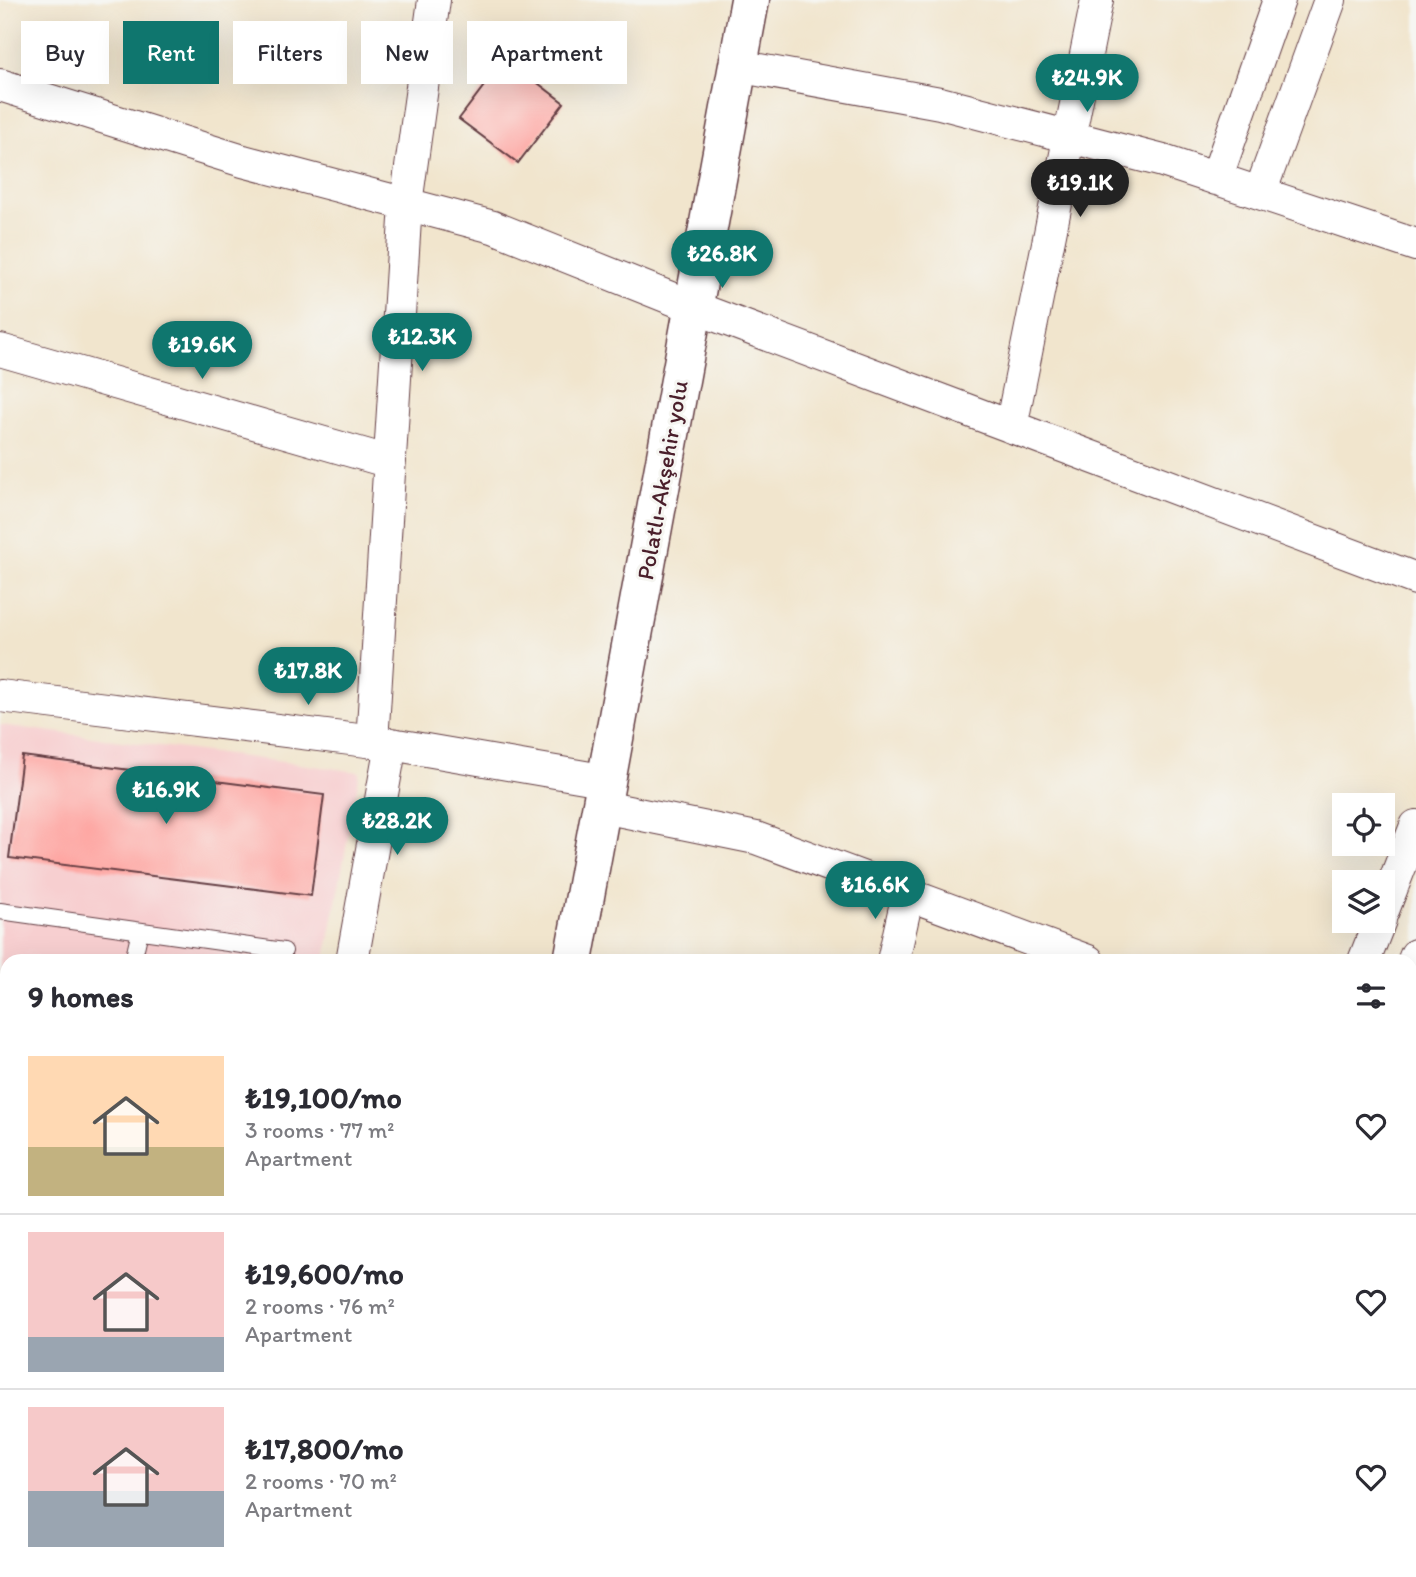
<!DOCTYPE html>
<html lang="en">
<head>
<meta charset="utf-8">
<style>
  :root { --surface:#fff; --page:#f7f7f7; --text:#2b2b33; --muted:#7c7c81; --line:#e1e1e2; --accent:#0f766e }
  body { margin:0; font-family:Itim,sans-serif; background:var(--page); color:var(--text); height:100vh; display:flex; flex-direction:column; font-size:26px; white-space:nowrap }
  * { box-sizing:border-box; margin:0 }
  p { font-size:23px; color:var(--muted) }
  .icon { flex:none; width:38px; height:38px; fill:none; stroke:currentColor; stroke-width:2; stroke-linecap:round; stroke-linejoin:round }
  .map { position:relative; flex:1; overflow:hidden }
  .drawer { position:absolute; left:0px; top:954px; width:1418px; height:625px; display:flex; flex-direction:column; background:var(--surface); border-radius:21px 21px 0 0; box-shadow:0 7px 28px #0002 }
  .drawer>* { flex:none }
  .banner { position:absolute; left:21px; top:21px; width:700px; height:63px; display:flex; gap:14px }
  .buttons { position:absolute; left:1332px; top:793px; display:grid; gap:14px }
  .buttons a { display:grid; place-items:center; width:63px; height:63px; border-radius:0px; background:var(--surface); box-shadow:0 7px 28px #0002; font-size:35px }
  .price { position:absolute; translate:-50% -60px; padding:0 16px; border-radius:24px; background:var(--accent); color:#fff; font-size:23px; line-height:46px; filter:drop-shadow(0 2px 4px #0008) }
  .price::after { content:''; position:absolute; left:50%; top:42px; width:21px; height:16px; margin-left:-10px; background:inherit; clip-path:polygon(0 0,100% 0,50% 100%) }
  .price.selected { background:#222; color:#fff }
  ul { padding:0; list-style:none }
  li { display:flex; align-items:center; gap:21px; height:175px; padding:0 28px }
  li+li { border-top:2px solid var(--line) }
  li span { display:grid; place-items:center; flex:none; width:196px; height:140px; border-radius:0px; color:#555 }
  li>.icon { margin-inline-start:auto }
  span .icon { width:84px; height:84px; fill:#fffc; stroke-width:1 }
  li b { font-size:30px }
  h2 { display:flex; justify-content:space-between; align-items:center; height:84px; padding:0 28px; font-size:30px }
  .chip { padding:0 24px; border-radius:0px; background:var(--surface); box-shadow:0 7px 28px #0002; font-size:24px; line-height:63px }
  .chip.selected { background:var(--accent); color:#fff }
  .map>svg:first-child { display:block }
  .built { fill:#f7cfd0 }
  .building { fill:#fea4a0 }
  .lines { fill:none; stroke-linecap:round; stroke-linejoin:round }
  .service-casing { stroke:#633d43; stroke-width:18 }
  .minor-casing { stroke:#633d43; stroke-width:34 }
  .primary-casing { stroke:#633d43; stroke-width:41 }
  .service { stroke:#fff; stroke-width:16 }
  .minor { stroke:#fff; stroke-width:32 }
  .primary { stroke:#fff; stroke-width:38 }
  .labels { text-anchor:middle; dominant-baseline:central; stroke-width:6; stroke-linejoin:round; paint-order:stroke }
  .street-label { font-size:24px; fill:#4a1f2b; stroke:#f6f6f2 }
</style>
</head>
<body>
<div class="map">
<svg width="1416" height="1577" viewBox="0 0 1416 1577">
  <rect width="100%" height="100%" fill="#f6f6f2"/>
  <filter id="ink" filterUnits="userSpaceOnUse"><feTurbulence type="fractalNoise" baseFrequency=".0143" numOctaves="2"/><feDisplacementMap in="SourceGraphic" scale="14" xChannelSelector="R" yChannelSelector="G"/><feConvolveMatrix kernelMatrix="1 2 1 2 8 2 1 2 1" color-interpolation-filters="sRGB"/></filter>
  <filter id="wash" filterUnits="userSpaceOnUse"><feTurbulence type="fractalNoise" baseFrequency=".00686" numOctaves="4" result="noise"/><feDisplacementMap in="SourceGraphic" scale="28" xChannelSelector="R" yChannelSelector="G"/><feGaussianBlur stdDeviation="1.57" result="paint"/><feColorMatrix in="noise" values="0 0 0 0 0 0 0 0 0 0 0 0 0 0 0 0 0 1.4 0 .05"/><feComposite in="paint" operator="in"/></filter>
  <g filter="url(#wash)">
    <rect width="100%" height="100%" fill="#f1e5cd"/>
    <!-- built -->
    <path class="built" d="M0,725l360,47 -35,189h-318v602l-7,-3z
      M25,1572h187l-1,5h-174z"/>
    <g id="blocks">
      <!-- building -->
      <path class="building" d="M505,58l59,45 -46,60 -59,-44z
        M22,756l302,39 -13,101 -302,-38z
        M0,1420l7,3v113l-7,-4z
        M85,1572h64l-3,5h-49z"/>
    </g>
  </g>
  <g filter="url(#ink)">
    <use href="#blocks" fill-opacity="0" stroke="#633d43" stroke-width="2"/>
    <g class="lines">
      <defs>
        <path id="service" d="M0,911l284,40
          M133,961l7,-30
          M0,1342l7,3"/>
        <path id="minor" d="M737,66l203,37 223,58 253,84
          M0,85l243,76 250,66 200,80 723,272
          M1216,179l63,-179
          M1260,193l70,-193
          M0,350l390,112
          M1011,427l86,-427
          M0,696l391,48 217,37
          M372,742l34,-538 28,-204
          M603,807l153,31 332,123
          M1382,913l34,-87
          M352,961l39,-217
          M893,961l15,-67
          M1364,961l16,-41
          M1410,970l6,-15
          M1410,1195l6,2
          M349,1572l9,5
          M1126,1572l22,5
          M1196,1577l2,-5"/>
        <path id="primary" d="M573,961l177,-961
          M457,1577l1,-5"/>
      </defs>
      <!-- service casing -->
      <use href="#service" class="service-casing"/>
      <!-- minor casing -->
      <use href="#minor" class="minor-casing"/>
      <!-- primary casing -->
      <use href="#primary" class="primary-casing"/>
      <!-- service -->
      <use href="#service" class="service"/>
      <!-- minor -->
      <use href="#minor" class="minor"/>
      <!-- primary -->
      <use href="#primary" class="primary"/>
    </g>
  </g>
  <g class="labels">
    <!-- street labels -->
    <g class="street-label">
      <text transform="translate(662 480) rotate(-80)">Polatlı-Akşehir yolu</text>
    </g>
  </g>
</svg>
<div class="buttons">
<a><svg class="icon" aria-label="locate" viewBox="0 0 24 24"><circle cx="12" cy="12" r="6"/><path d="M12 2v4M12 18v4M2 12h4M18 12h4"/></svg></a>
<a><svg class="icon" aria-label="layers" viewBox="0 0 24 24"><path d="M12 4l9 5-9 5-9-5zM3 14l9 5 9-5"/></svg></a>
</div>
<b class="price" style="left:1087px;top:114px">₺24.9K</b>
<b class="price selected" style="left:1080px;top:219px">₺19.1K</b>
<b class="price" style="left:722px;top:290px">₺26.8K</b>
<b class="price" style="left:422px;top:373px">₺12.3K</b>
<b class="price" style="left:202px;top:381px">₺19.6K</b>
<b class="price" style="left:308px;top:707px">₺17.8K</b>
<b class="price" style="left:166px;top:826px">₺16.9K</b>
<b class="price" style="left:397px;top:857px">₺28.2K</b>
<b class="price" style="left:875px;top:921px">₺16.6K</b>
<div class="banner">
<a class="chip">Buy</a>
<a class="chip selected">Rent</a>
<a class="chip">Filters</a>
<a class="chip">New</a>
<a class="chip">Apartment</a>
</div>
<section class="drawer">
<h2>9 homes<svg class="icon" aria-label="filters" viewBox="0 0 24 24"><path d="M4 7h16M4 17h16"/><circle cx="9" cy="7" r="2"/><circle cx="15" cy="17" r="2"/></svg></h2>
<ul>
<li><span style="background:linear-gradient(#ffd9b3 65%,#c2b280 0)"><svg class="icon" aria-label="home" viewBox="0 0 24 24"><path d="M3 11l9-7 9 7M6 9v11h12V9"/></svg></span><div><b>₺19,100/mo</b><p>3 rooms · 77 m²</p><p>Apartment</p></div><svg class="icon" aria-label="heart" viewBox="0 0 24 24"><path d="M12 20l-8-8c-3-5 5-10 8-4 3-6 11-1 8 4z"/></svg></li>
<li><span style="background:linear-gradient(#f6c9c9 75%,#9aa5b1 0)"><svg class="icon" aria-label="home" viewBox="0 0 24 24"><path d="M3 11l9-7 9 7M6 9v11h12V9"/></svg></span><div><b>₺19,600/mo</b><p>2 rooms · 76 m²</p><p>Apartment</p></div><svg class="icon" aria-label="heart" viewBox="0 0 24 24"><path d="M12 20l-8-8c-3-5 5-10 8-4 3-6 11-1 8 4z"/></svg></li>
<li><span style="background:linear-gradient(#f6c9c9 60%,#9aa5b1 0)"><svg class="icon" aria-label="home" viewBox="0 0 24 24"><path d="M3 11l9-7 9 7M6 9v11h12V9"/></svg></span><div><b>₺17,800/mo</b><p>2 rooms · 70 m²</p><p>Apartment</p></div><svg class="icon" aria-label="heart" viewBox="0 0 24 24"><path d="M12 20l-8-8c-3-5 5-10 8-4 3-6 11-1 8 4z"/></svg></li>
</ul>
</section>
</div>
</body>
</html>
